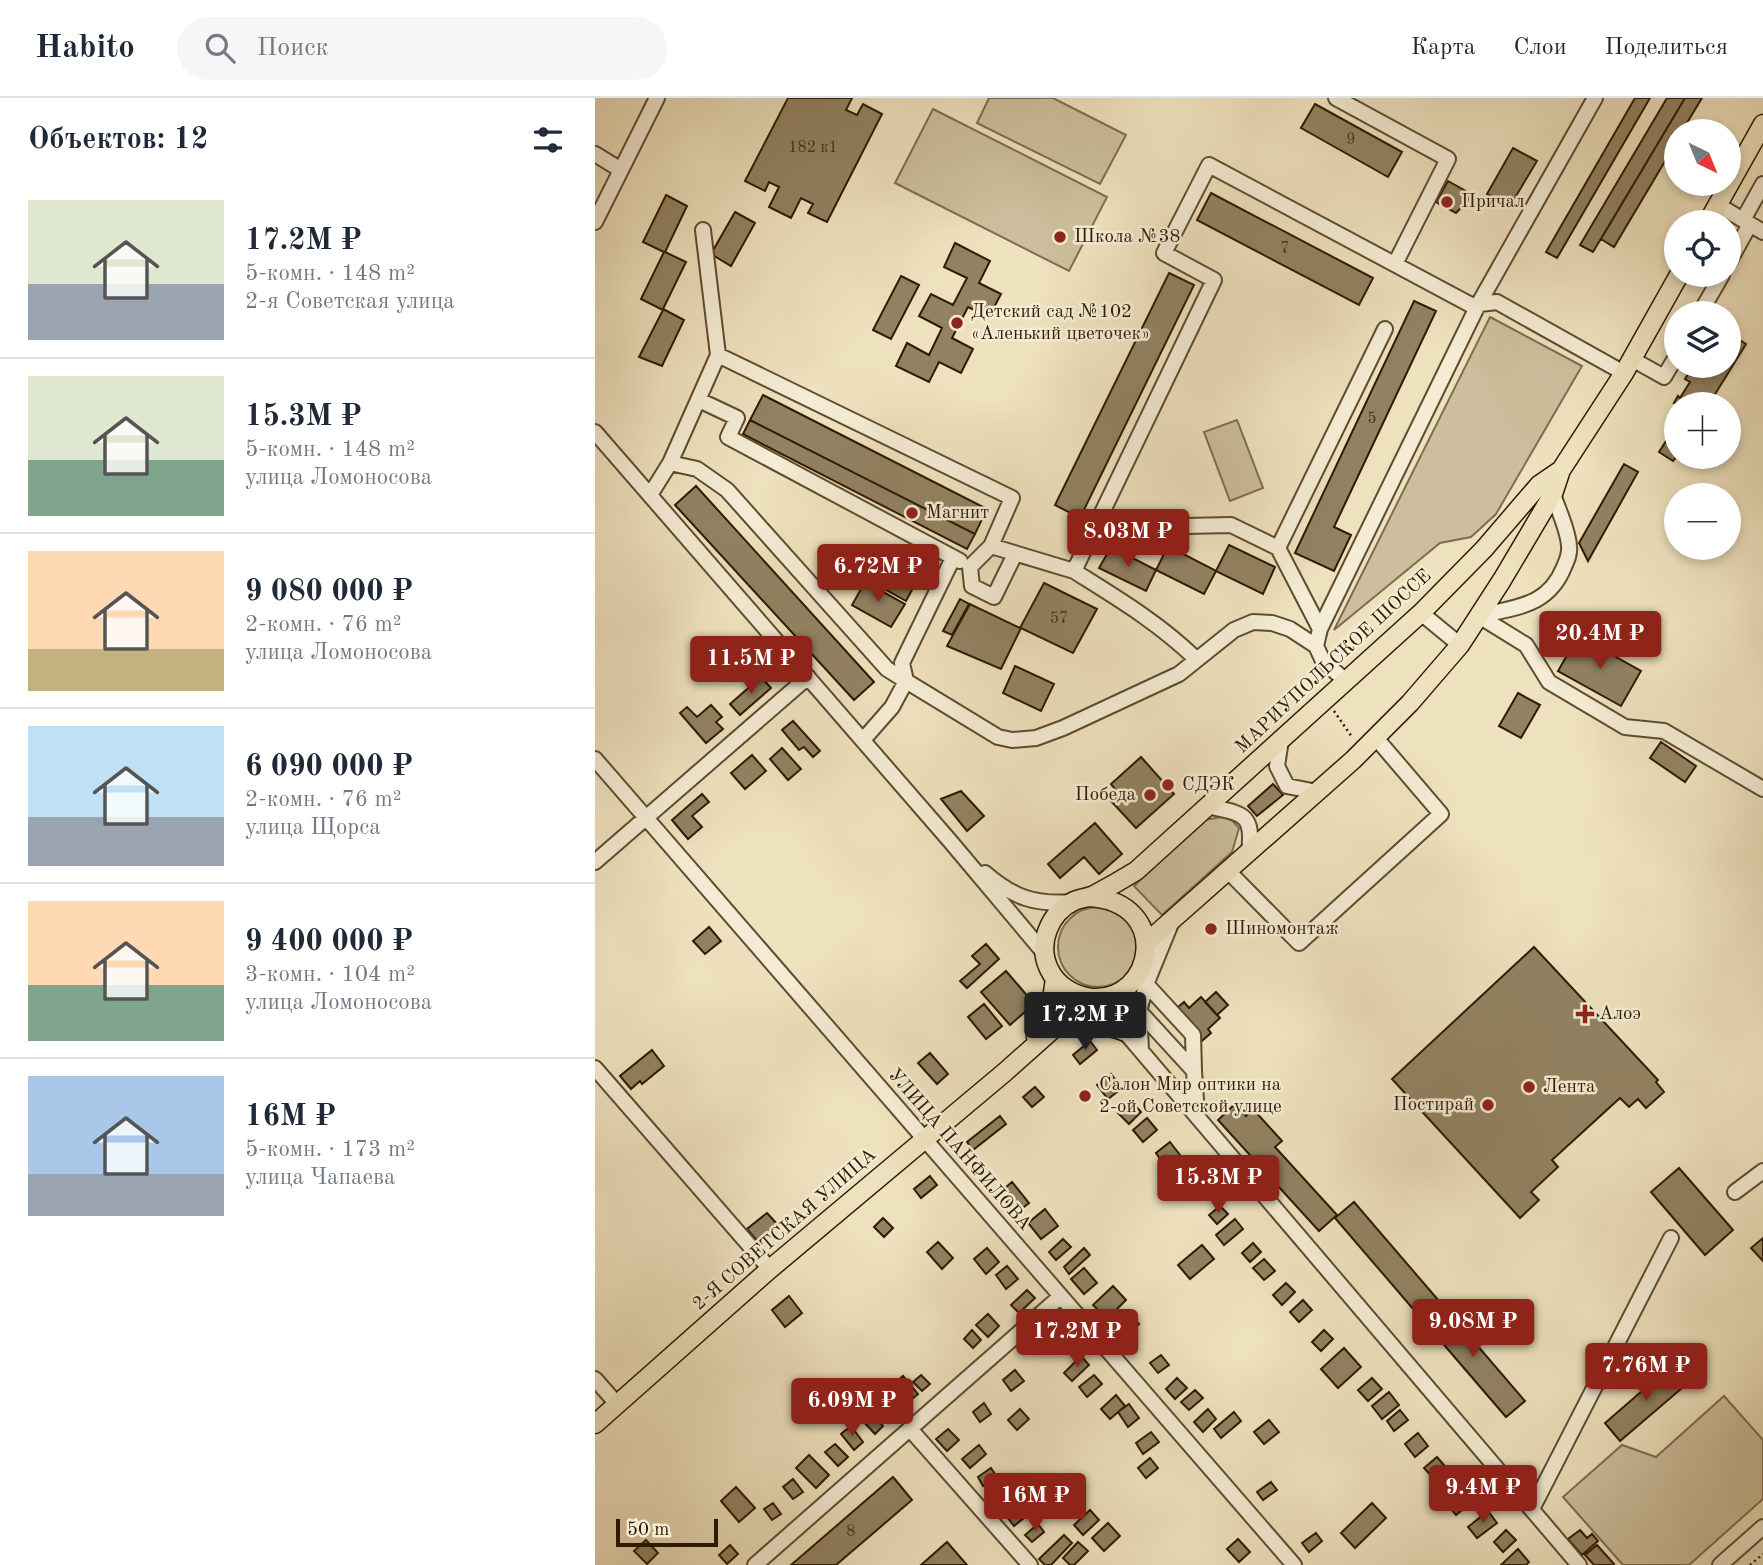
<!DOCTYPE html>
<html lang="ru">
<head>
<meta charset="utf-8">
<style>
  :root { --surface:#fff; --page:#f6f6f7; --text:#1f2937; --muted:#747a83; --line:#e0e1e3; --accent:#8f2418 }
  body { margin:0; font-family:"Old Standard TT",serif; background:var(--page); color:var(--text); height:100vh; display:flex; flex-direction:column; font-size:26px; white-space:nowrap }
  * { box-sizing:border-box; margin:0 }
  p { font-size:23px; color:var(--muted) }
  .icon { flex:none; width:38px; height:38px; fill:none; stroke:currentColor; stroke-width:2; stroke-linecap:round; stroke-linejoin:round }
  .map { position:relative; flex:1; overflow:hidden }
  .details { display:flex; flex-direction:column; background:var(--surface); width:595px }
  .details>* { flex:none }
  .needle { width:46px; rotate:137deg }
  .fabs { position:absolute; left:1069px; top:21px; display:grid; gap:14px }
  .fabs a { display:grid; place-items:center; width:77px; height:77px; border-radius:50%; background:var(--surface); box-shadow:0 4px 10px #0003; font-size:35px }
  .scale { position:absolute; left:21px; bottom:18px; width:102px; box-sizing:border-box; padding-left:7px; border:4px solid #2e1b00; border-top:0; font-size:19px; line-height:24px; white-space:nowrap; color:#2e1b00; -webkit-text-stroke:5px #f4ecd4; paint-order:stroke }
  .price { position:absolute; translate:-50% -60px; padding:0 16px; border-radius:7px; background:var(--accent); color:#fff; font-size:23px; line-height:46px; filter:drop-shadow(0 2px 4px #0008) }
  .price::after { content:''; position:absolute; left:50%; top:42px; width:21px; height:16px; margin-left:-10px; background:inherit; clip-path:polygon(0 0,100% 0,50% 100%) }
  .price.current { background:#222; color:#fff }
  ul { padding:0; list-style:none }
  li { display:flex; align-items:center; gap:21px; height:175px; padding:0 28px }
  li+li { border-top:2px solid var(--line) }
  li span { display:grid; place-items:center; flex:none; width:196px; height:140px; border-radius:0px; color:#555 }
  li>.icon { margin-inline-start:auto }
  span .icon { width:84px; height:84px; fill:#fffc; stroke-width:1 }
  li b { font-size:30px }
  h2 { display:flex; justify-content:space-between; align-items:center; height:84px; padding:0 28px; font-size:30px }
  header { display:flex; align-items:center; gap:42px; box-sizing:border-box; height:98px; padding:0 35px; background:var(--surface); border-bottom:2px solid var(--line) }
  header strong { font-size:33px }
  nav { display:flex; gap:38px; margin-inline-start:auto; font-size:24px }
  .search { width:490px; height:63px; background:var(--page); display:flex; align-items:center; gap:18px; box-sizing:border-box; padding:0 24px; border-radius:38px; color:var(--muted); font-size:26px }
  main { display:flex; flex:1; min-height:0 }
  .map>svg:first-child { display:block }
  .green { fill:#cdbf9d; stroke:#7e6d4e; stroke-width:2 }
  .building { fill:#928262; stroke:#2e1b00; stroke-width:2 }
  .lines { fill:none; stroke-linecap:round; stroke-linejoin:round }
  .minor-casing { stroke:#5e4c2f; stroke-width:18 }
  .major-casing { stroke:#2e1b00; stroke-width:21 }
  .path { stroke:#2e1b00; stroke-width:2.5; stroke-dasharray:2 3.5; stroke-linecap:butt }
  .minor { stroke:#f4ecd4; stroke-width:14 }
  .major { stroke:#eee1bd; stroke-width:18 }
  .poi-dot { fill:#8f2418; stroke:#f4ecd4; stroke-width:2.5 }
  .labels { text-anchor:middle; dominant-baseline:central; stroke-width:5; stroke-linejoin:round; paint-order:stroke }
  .number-label { font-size:16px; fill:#473518 }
  .poi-label { font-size:19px; fill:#2e1b00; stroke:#f4ecd4; text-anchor:start }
  .street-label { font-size:19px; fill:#2e1b00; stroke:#f4ecd4 }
</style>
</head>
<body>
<header>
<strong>Habito</strong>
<div class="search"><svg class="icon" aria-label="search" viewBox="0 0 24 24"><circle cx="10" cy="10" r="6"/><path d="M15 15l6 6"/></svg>Поиск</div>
<nav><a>Карта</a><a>Слои</a><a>Поделиться</a></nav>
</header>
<main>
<section class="details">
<h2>Объектов: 12<svg class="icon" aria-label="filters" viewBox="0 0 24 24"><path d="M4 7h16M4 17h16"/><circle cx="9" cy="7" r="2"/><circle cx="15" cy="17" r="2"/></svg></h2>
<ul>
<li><span style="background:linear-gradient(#dfe7d0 60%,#9aa5b1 0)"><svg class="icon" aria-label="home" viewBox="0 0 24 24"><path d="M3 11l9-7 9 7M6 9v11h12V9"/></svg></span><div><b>17.2M ₽</b><p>5-комн. · 148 m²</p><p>2-я Советская улица</p></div></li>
<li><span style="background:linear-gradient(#dfe7d0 60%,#7fa58c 0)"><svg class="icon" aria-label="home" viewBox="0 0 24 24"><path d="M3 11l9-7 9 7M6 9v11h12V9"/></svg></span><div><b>15.3M ₽</b><p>5-комн. · 148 m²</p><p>улица Ломоносова</p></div></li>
<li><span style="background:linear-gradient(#ffd9b3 70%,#c2b280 0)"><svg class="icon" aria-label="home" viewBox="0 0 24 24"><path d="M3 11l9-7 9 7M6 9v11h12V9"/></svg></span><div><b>9 080 000 ₽</b><p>2-комн. · 76 m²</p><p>улица Ломоносова</p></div></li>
<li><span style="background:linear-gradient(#bfe0f5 65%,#9aa5b1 0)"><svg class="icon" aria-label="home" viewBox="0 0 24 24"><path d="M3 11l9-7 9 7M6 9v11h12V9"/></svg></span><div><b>6 090 000 ₽</b><p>2-комн. · 76 m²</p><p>улица Щорса</p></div></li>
<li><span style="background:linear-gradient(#ffd9b3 60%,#7fa58c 0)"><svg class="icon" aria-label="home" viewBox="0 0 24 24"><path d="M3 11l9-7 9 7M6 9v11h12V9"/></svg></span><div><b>9 400 000 ₽</b><p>3-комн. · 104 m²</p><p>улица Ломоносова</p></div></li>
<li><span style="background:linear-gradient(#a9c7e8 70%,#9aa5b1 0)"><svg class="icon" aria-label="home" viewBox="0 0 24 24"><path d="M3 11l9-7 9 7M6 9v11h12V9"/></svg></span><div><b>16M ₽</b><p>5-комн. · 173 m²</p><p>улица Чапаева</p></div></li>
</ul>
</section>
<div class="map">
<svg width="1168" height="1467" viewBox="0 0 1168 1467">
  <rect width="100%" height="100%" fill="#eee1bd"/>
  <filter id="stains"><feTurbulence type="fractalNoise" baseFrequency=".00286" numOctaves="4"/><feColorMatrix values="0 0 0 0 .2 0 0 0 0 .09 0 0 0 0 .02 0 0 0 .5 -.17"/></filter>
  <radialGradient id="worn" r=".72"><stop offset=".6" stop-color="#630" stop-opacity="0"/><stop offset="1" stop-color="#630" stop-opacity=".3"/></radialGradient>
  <!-- green -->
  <path class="green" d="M394,0h64l73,37 -26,49 -123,-61z
    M338,11l174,88 -38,74 -174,-88z
    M895,219l92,49 -86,148 -25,23 -31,6 -106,87z
    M642,322l26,68 -33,13 -26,-69z
    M633,718l11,12 -7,24 -70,63 -28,-29 70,-66z
    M463 849a40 40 0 1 1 80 0a40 40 0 1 1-80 0Z
    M1129,1298l39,44v59l-74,66h-66l-60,-68 59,-52 34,12z"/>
  <!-- building -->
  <path class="building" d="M193,0h64l-6,12 11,5 6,-11 19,10 -55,108 -19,-9 5,-9 -12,-6 -10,20 -22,-11 10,-20 -10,-5 -4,9 -20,-10z
    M1040,0h15l-93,160 -11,-6z
    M1072,0h18l-92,154 -13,-7z
    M1090,0h17l-20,33h-5v10l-63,106 -13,-8z
    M720,6l87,48 -14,25 -87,-49z
    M918,50l24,13 -27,45 -23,-12z
    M853,83l25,14 -17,18 -20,-11z
    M616,95l162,85 -14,27 -162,-85z
    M71,97l21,11 -22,46 21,10 -23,47 21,11 -22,46 -23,-9 24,-47 -22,-11 23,-47 -21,-10z
    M140,114l20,11 -24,43 -20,-12z
    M360,145l35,18 -11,22 22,11 -12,23 -21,-10 -16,31 21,11 -12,24 -22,-11 -10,20 -33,-16 11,-23 22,12 13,-27 -23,-12 12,-22 22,11 14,-27 -23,-11z
    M574,175l25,12 -114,233 -25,-13z
    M306,178l18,9 -28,54 -18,-9z
    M819,203l22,10 -102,216 17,8 -17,36 -39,-18z
    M1134,235l17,11 -37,60 -35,-1 4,-7 2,2 10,-16 -5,-3 8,-13h36z
    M168,297l224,114 -12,25 -225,-114z
    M155,322l225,114 -8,15 -224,-115z
    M1082,326v32l-4,5 -14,-9z
    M1029,366l14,8 -50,89 -9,-18z
    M101,388l178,196 -20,18 -179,-195z
    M634,447l46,22 -12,27 -47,-23 -12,23 -48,-24 12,-24 48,25z
    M516,449l45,23 -10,21 -47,-23z
    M278,470l39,22 -6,11 -39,-22z
    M270,484l40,22 -14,23 -39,-22z
    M449,485l53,26 -24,44 -52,-25 -20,41 -54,-23 23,-42 50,24z
    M365,501l9,5 -17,31 -9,-4z
    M983,538l63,35 -20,35 -63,-35z
    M420,568l39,18 -13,27 -38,-18z
    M166,579l10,11 -31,27 -10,-11z
    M923,595l22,12 -19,33 -22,-12z
    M116,607l11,12 -6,5 7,7 -17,14 -26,-30 7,-6 10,10z
    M198,623l27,30 -7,6 -9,-10 -5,3 -17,-20z
    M1066,644l35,24 -11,16 -35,-24z
    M187,650l19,21 -13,11 -18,-21z
    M157,657l14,16 -21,18 -14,-16z
    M546,659l33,37 -38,34 -25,-27 8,-7 -8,-10z
    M678,686l10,11 -26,21 -9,-10z
    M366,693l23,25 -17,15 -26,-32z
    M107,696l7,8 -17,14 10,11 -14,12 -16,-19z
    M500,725l27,31 -23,20 -15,-17 -24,21 -12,-14z
    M114,829l12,14 -16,13 -12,-13z
    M391,846l13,15 -32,29 -7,-7 20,-17 -8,-8z
    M939,849l124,133 -2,2 8,10 -18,16 -8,-9 -9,8 -9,-9 -68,62 6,7 -27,25 8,8 -19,18 -128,-139z
    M411,873l25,29 2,5 -23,20 -29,-33z
    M621,894l12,13 -11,10 -12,-13z
    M606,899l19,21 -12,11 3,4 -14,12 -27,-31 14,-12 5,6z
    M389,906l18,22 -16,13 -18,-22z
    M495,943l7,9 -17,14 -7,-9z
    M57,952l12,16 -22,18 -2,-3 -9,8 -11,-13z
    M335,955l18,21 -11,10 -19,-21z
    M516,976l11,14 -14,11 -11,-14z
    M440,989l9,10 -12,10 -9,-10z
    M536,1003l10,11 -12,12 -11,-11z
    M640,1006l11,12 7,-7 29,32 -7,6 62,68 -18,16 -101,-111z
    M405,1018l6,8 -33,26 -6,-8z
    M552,1020l10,12 -14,12 -10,-12z
    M575,1044l10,13 -15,11 -9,-13z
    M1084,1070l54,62 -28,25 -54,-63z
    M596,1071l13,17 -11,8 -13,-18z
    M335,1078l7,9 -16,13 -7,-9z
    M417,1084l17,21 -13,10 -17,-20z
    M759,1104l85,99 -19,16 -85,-99z
    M625,1108l8,8 -11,10 -8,-9z
    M450,1111l13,17 -17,13 -13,-16z
    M172,1115l11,12 -20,17 -11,-13z
    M288,1120l10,10 -9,9 -10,-10z
    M640,1121l8,10 -19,16 -8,-10z
    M1168,1140v23l-12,-13z
    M468,1141l8,8 -15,13 -7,-8z
    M343,1144l15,16 -11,11 -15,-17z
    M658,1145l8,9 -11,10 -8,-9z
    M607,1147l12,14 -24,20 -12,-14z
    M392,1150l12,14 -13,12 -12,-15z
    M489,1150l6,7 -21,19 -5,-7z
    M669,1161l11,12 -11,9 -11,-12z
    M412,1168l11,13 -12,10 -10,-14z
    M489,1170l13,15 -13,11 -13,-15z
    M691,1185l9,9 -13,13 -9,-10z
    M518,1188l13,14 -19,19 -14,-14z
    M432,1192l8,8 -16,15 -8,-8z
    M194,1198l13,17 -17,14 -13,-17z
    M708,1202l9,10 -13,12 -9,-10z
    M845,1204l85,99 -19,16 -85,-99z
    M393,1216l11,12 -11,11 -12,-12z
    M537,1217l7,9 -13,11 -8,-9z
    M470,1231l9,9 -12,11 -8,-9z
    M377,1232l9,10 -8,8 -9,-9z
    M729,1232l9,9 -12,12 -9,-9z
    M749,1250l17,19 -23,21 -17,-19z
    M566,1257l8,10 -11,8 -8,-10z
    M486,1258l8,9 -17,16 -8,-8z
    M1077,1267l16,18 -68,58 -15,-18z
    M420,1272l9,11 -13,10 -8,-11z
    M326,1277l9,9 -8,7 -9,-9z
    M499,1277l8,9 -15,13 -8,-10z
    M308,1278l15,18 -14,11 -14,-18z
    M582,1280l10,10 -12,11 -9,-10z
    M777,1280l10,11 -14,12 -10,-11z
    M600,1292l8,8 -14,12 -8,-8z
    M794,1294l10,13 -17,14 -10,-13z
    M521,1297l9,11 -15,13 -9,-10z
    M290,1303l12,14 -9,8 -13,-14z
    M389,1305l7,11 -11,8 -7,-10z
    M534,1306l10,14 -11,9 -10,-15z
    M425,1311l9,10 -12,11 -9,-10z
    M613,1311l8,10 -13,13 -9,-10z
    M805,1312l8,10 -14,11 -7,-10z
    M274,1313l14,15 -8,8 -14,-15z
    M639,1314l7,9 -20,17 -7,-9z
    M674,1322l10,12 -15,12 -10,-12z
    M256,1328l12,16 -9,8 -13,-16z
    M353,1331l11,11 -12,11 -11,-12z
    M556,1334l8,10 -16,12 -7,-11z
    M823,1335l10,13 -13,11 -10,-13z
    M240,1346l13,13 -10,9 -13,-14z
    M384,1347l7,9 -16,14 -8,-9z
    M214,1357l20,20 -13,13 -20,-20z
    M842,1359l13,15 -12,11 -14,-15z
    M555,1360l8,10 -12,10 -8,-10z
    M396,1370l6,9 -14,9 -5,-9z
    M298,1379l19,23 -76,65h-45z
    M198,1381l10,13 -10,7 -10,-12z
    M676,1384l6,8 -14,10 -6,-8z
    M866,1384l14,17 -19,16 -14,-18z
    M141,1389l19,21 -16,14 -18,-21z
    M407,1389l13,11 -10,11 -13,-12z
    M431,1397l10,13 -22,18 -10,-13z
    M178,1405l8,11 -9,6 -8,-11z
    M777,1405l14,15 -31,30 -14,-15z
    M495,1412l9,10 -16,15 -9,-10z
    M893,1413l9,12 -20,15 -9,-11z
    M513,1425l12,13 -16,15 -12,-13z
    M443,1426l6,8 -12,10 -7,-7z
    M911,1432l10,10 -13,12 -9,-10z
    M985,1432l7,8 5,-4 6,7 -16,14 -14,-16z
    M721,1435l6,8 -13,11 -7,-9z
    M469,1437l8,8 -21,22h-6l-6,-6z
    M643,1441l12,13 -11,10 -12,-13z
    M51,1442l12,13 -11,11 -13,-13z
    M352,1444l20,23h-46z
    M483,1444l10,9 -14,14h-4l-7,-7z
    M135,1447l8,9 -11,10 -8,-9z
    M1002,1447l17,19 -1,1h-19l-9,-10z
    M923,1451l11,13 -3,3h-25z"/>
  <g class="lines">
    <defs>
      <path id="minor" d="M741,0l112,61 -53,105
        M0,56l26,16
        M1123,107l45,27
        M1148,122l20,-36
        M0,124l62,-124
        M1134,164l21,-38
        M1105,215l22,-38
        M123,257l294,143 -21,48
        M1037,261l32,18 13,-22
        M104,302l38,18 -9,19 232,124
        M0,334l355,409 95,113
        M75,365l27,6 30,21 160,179 19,12 -14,26 -29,33
        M55,397l20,-32 48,-108 -15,-125
        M499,430l137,-3 47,23 107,-219
        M683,450l42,81
        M420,456l-21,43 -22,-11 -2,-19 21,-21 83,25 140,-291 -50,-27 45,-88 262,140 26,-3 127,71
        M358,460l-51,105 4,18 92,56 14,3 24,-2 27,-10 116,-54 55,-44 19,-8 19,1 18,6 26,17
        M479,473c43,27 85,52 122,88
        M826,515l39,32
        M884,518l47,29 23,37 76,45 39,4 99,58
        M884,518c36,-9 69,-9 85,-49 3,-7 6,-13 5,-21 -1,-17 -11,-36 -16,-52
        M751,583l-23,-20 -7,-15 4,-17 158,-324 117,-207
        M686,642l-4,26 10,20 30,6
        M0,661l699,806
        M612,708c35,8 47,6 42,46
        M0,764l213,-185
        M633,773l71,72 142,-129 -65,-76
        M390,775c29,25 50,32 88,29
        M552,887l46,50 1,36
        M501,900l483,567
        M544,913l55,60 3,44
        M546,952l-2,-39 8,-29 25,-61
        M0,970l175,201
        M1140,1094l28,-21
        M0,1281l22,25
        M315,1331l120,136
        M937,1411l139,-271
        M160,1467l306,-269
        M1125,1467l43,-38"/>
      <path id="major" d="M1113,124l55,-98
        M495,799c83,6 64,105 2,101 -18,-2 -35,-12 -43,-29 -12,-25 0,-56 25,-68 7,-3 14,-3 20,-6 15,-8 29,-16 42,-24l285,-258 63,-64 55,-64 22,-15
        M551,845l207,-183 57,-57 50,-58 42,-65 51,-86 8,-24 63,-97 55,-98
        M459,930c26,-6 47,-5 72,4
        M441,939c13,-18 16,-36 19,-58
        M0,1326l175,-155 235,-197 83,-74"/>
    </defs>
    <!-- minor casing -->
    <use href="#minor" class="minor-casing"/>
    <!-- major casing -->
    <use href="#major" class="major-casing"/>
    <!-- path -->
    <path class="path" d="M739,613l18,26
      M1155,1467l13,-11"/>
    <!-- minor -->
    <use href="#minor" class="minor"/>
    <!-- major -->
    <use href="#major" class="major"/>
  </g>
  <!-- markers -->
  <g class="poi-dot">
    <circle cx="852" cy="104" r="7"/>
    <circle cx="465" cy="139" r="7"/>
    <circle cx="362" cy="225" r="7"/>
    <circle cx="317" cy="415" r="7"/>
    <circle cx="573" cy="687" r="7"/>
    <circle cx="555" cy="697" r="7"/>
    <circle cx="616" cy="831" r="7"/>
    <path d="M986.5 905.5h7v7h7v7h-7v7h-7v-7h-7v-7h7z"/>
    <circle cx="934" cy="989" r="7"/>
    <circle cx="490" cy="998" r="7"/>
    <circle cx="893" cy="1007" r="7"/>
  </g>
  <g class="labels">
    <!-- number labels -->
    <g class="number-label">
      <text x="756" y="42">9</text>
      <text x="218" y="50">182 к1</text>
      <text x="690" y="151">7</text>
      <text x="777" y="321">5</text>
      <text x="464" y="521">57</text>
      <text x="256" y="1434">8</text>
    </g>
    <!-- poi labels -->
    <g class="poi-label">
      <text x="866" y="104">Причал</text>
      <text x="479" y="139">Школа №38</text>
      <text x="376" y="214">Детский сад №102<tspan x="376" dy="22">«Аленький цветочек»</tspan></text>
      <text x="331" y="415">Магнит</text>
      <text x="587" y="687">СДЭК</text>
      <text x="541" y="697" text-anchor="end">Победа</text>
      <text x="630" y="831">Шиномонтаж</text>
      <text x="1004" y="916">Алоэ</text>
      <text x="504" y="987">Салон Мир оптики на<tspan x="504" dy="22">2-ой Советской улице</tspan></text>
      <text x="948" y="989">Лента</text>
      <text x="879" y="1007" text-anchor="end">Постирай</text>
    </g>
    <!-- street labels -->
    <g class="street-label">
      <text transform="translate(739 564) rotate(-43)">МАРИУПОЛЬСКОЕ ШОССЕ</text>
      <text transform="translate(364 1052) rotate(49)">УЛИЦА ПАНФИЛОВА</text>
      <text transform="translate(190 1132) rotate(-41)">2-Я СОВЕТСКАЯ УЛИЦА</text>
    </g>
  </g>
  <rect width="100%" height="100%" filter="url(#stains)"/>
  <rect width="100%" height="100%" fill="url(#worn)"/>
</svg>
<div class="fabs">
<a><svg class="needle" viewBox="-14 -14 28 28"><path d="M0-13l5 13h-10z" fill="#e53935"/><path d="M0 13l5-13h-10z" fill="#747a83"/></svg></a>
<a><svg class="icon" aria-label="locate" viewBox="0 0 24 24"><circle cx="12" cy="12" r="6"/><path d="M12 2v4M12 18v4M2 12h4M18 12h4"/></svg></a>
<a><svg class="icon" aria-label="layers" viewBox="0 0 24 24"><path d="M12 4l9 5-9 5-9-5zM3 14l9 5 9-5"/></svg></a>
<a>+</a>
<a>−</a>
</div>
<div class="scale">50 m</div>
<b class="price" style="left:533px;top:471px">8.03M ₽</b>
<b class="price" style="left:283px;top:506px">6.72M ₽</b>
<b class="price" style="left:1005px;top:573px">20.4M ₽</b>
<b class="price" style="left:156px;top:598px">11.5M ₽</b>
<b class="price current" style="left:490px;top:954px">17.2M ₽</b>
<b class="price" style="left:623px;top:1117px">15.3M ₽</b>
<b class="price" style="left:878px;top:1261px">9.08M ₽</b>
<b class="price" style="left:482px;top:1271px">17.2M ₽</b>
<b class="price" style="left:1051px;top:1305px">7.76M ₽</b>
<b class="price" style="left:257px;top:1340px">6.09M ₽</b>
<b class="price" style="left:888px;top:1427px">9.4M ₽</b>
<b class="price" style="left:440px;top:1435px">16M ₽</b>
</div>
</main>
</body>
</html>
